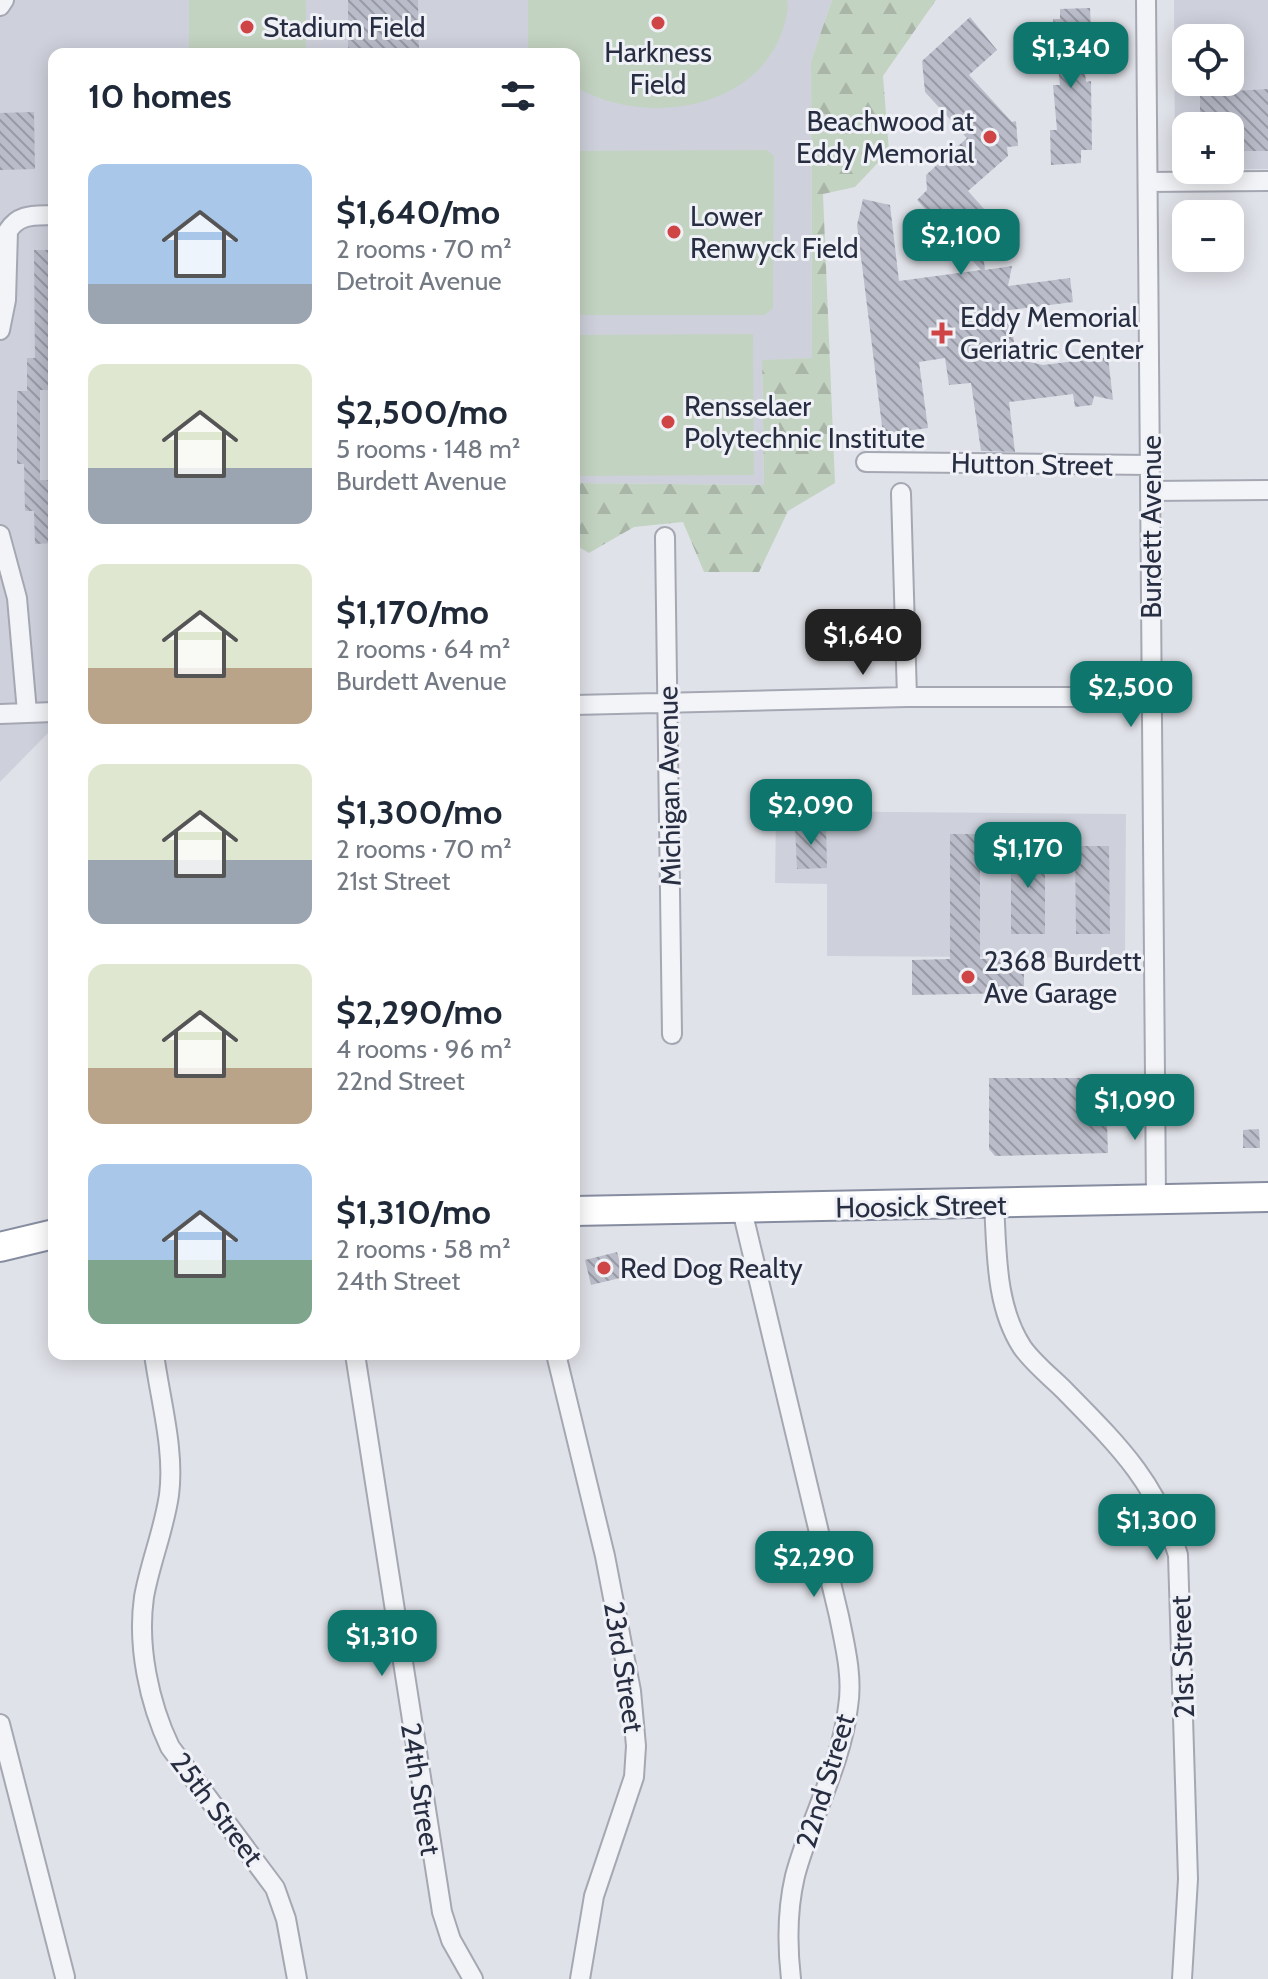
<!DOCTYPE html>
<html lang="en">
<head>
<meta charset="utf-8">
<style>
  :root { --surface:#fff; --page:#f6f6f7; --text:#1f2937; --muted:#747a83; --accent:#0f766e }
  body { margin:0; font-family:Cabin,sans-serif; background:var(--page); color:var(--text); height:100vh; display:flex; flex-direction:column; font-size:30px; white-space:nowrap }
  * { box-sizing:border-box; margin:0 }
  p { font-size:26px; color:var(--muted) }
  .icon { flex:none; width:44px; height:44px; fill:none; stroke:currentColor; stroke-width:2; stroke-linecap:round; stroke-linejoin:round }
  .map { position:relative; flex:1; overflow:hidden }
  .drawer { position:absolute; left:48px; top:48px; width:532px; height:1312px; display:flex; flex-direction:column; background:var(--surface); border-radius:16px; box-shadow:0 4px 20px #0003 }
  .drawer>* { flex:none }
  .fabs { position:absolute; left:1172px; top:24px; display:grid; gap:16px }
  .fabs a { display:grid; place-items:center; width:72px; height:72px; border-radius:16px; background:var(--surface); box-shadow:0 4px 20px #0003; font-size:40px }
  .price { position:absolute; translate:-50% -68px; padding:0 18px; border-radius:16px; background:var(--accent); color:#fff; font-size:26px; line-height:52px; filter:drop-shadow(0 2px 4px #0008) }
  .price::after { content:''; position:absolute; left:50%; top:48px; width:24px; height:18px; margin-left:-12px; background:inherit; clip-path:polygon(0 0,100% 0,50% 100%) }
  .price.on { background:#222; color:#fff }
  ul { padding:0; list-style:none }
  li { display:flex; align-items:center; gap:24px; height:200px; padding:0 40px }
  li span { display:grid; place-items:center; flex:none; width:224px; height:160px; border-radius:16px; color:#555 }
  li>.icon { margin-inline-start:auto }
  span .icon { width:96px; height:96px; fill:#fffc; stroke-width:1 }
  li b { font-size:34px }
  h2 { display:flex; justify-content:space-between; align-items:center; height:96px; padding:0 40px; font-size:34px }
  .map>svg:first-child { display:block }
  .built { fill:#ced1db; fill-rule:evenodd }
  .forest { fill:url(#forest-firs) }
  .pitch { fill:#c3d3c1 }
  .building { fill:url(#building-back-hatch) }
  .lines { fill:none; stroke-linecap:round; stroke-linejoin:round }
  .minor-casing { stroke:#a5a8b3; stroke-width:22 }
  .highway-casing { stroke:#878da0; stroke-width:32 }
  .minor { stroke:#f3f4f7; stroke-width:18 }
  .highway { stroke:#fff; stroke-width:28 }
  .poi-dot { fill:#cf4444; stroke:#eff1f7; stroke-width:3 }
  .labels { text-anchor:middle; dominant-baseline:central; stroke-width:6; stroke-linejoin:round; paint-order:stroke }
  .poi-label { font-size:28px; fill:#282e41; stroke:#eff1f7; text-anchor:start }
  .street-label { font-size:28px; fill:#282e41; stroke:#eff1f7 }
</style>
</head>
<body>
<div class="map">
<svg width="1268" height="1979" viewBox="0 0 1268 1979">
  <defs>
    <pattern id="forest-firs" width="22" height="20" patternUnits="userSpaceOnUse" patternTransform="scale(2)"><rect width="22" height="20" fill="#c3d3c1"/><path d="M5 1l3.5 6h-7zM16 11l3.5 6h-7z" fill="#a8b5a7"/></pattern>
    <pattern id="building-back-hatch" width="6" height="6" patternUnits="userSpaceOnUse" patternTransform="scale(2)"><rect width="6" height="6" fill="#babdc9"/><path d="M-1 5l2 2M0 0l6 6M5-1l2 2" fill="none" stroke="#979aa5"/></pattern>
  </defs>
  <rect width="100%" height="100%" fill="#e0e2e9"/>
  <!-- built -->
  <path class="built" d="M0,0h832l-21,61 1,297 -50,3 2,124 -190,-2v-429h-520v679h-6l-48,49z
    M1174,0h94v169h-38v-43h-44v43h-11zM1186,38h44v44h-44z
    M776,811l350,3 -1,144 -298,-2v-72l-52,-1z"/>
  <!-- forest -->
  <path class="forest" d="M832,0h104l-53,76 6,75 -34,36 -32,7 12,289 -47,28 -29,61h-55l-21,-50 -49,5 -45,26 -15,-9v-61l190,2 -2,-125 50,-2 -1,-297z"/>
  <!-- pitch -->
  <path class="pitch" d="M189,0h117v54h-117z
    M528,0h259l1,6c-11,100 -137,126 -214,80v-32h-46z
    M767,150l7,6 -1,152 -8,7h-191v-164z
    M753,334l1,141 -180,1v-141z"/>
  <!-- building -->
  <path class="building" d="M348,0h70l1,54h-71z
    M1090,8l1,21h-11l6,53 5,-1 1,69h-11v13l-30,2 -1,-35h7l-4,-45h7l-7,-66h7v-10z
    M970,17l27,33 -28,25 43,47 4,-1 2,25 -11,1 1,9 -40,35 26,29 1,14 -13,12 3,24 27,-4 -4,20 62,-8 3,24 -63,8 6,49 27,6 65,-8 5,43 -19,-4 -2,9 -17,2 -2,-13 -64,8 6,50 -34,-1 -10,-68 -22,2 -4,-27 -26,4 9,66 -45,6 -26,-209 6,-26 27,6 9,76 82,-11 -64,-70 10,-10 -1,-15 41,-37 -42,-46 -3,-31z
    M1268,89v62h-38v-25h-30v-33z
    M34,112l1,57 -35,1v-57z
    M34,250h20v94h-4v46h-10v90h10l4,63 -19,1 -1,-33h-9l-1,-47h-7v-73h10v-33h8z
    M826,826l1,42 -30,1 -2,-42z
    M950,834h30v125l44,-1v35l-112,2v-35l38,-1z
    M1075,846h34l1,88h-34z
    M1011,847h34v87h-34z
    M989,1078h101l16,15 2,60 -113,3 -6,-7z
    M1259,1129l1,19h-17v-18z
    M617,1252l7,25 -33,8 -6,-25z"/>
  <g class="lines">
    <defs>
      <path id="minor" d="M1146,0l10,1198
        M0,6l4,-6
        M1148,182l120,-1
        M0,330l6,-30 2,-69c11,-18 27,-15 46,-16
        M866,462l284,3
        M1150,491l118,-1
        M901,493l6,204
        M0,535l17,63 10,114
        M665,537l7,497
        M574,705l333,-8h245
        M0,714l54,-2
        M994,1204c3,48 1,101 28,143 11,16 29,30 43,44 52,53 92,91 113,164l10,324 -6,100
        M742,1210l97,406c6,30 14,61 9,91 -7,59 -38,112 -53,169 -8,34 -8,68 -4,103
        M154,1354c6,45 21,96 15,141 -5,35 -19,68 -25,102 -7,49 5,106 26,150l105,141 11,31 11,60
        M355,1354l87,558 9,28 22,39
        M556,1354l49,202 26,135 5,55 -2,31 -40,119 -14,83
        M0,1724l65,253"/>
      <path id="highway" d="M574,1211l694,-14
        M0,1247l54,-13"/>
    </defs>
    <!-- minor casing -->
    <use href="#minor" class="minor-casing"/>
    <!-- highway casing -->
    <use href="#highway" class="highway-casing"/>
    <!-- minor -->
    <use href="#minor" class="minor"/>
    <!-- highway -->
    <use href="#highway" class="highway"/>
  </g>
  <!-- markers -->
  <g class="poi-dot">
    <circle cx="658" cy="23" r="8"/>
    <circle cx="247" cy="27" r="8"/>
    <circle cx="990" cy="137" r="8"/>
    <circle cx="674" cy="232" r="8"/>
    <path d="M938 321h8v8h8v8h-8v8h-8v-8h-8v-8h8z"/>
    <circle cx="668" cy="422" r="8"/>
    <circle cx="968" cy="977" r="8"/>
    <circle cx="604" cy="1268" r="8"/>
  </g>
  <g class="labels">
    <!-- poi labels -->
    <g class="poi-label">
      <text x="263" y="27">Stadium Field</text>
      <text x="658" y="52" text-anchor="middle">Harkness<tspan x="658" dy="32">Field</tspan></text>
      <text x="974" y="121" text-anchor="end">Beachwood at<tspan x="974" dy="32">Eddy Memorial</tspan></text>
      <text x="690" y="216">Lower<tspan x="690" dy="32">Renwyck Field</tspan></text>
      <text x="960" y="317">Eddy Memorial<tspan x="960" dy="32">Geriatric Center</tspan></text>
      <text x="684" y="406">Rensselaer<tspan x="684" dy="32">Polytechnic Institute</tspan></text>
      <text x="984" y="961">2368 Burdett<tspan x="984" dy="32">Ave Garage</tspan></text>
      <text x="620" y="1268">Red Dog Realty</text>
    </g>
    <!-- street labels -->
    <g class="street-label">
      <text transform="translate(1032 464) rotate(1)">Hutton Street</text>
      <text transform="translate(1151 527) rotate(-90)">Burdett Avenue</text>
      <text transform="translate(669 786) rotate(-91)">Michigan Avenue</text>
      <text transform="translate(921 1206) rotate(-1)">Hoosick Street</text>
      <text transform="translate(1182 1657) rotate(-92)">21st Street</text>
      <text transform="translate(624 1667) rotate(81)">23rd Street</text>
      <text transform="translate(825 1781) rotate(-73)">22nd Street</text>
      <text transform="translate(421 1789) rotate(81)">24th Street</text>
      <text transform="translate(217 1809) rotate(53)">25th Street</text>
    </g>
  </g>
</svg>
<div class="fabs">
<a><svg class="icon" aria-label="locate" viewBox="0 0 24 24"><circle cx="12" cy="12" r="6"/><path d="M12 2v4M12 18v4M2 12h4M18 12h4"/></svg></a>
<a>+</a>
<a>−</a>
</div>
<b class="price" style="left:1071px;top:90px">$1,340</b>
<b class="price" style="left:961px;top:277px">$2,100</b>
<b class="price on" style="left:863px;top:677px">$1,640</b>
<b class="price" style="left:1131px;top:729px">$2,500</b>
<b class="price" style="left:811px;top:847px">$2,090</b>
<b class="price" style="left:1028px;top:890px">$1,170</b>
<b class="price" style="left:1135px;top:1142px">$1,090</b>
<b class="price" style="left:1157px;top:1562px">$1,300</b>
<b class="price" style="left:814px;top:1599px">$2,290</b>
<b class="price" style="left:382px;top:1678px">$1,310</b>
<section class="drawer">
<h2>10 homes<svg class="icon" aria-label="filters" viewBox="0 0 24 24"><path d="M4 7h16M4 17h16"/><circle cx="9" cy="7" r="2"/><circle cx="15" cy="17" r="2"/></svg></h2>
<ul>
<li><span style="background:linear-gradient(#a9c7e8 75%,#9aa5b1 0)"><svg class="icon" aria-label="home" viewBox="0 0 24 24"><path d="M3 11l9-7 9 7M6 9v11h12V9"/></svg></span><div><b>$1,640/mo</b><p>2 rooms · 70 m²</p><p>Detroit Avenue</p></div></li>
<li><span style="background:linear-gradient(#dfe7d0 65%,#9aa5b1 0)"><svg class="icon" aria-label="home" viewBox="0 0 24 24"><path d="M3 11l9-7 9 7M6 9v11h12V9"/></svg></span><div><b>$2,500/mo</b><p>5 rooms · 148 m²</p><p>Burdett Avenue</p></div></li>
<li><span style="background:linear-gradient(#dfe7d0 65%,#b9a48a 0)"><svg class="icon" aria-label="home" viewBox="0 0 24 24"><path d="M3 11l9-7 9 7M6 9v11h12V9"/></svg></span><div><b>$1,170/mo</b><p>2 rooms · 64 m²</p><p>Burdett Avenue</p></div></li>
<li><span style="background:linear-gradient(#dfe7d0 60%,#9aa5b1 0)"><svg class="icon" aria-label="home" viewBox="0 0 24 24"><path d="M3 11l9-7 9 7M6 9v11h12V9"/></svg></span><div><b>$1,300/mo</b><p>2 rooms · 70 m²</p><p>21st Street</p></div></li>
<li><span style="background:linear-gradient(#dfe7d0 65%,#b9a48a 0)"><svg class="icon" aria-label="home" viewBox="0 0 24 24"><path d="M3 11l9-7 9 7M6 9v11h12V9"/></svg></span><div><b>$2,290/mo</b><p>4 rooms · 96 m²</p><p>22nd Street</p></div></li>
<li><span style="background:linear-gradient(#a9c7e8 60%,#7fa58c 0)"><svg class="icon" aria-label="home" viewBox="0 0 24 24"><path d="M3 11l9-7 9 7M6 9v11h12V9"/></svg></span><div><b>$1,310/mo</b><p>2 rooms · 58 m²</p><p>24th Street</p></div></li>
</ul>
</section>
</div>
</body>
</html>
